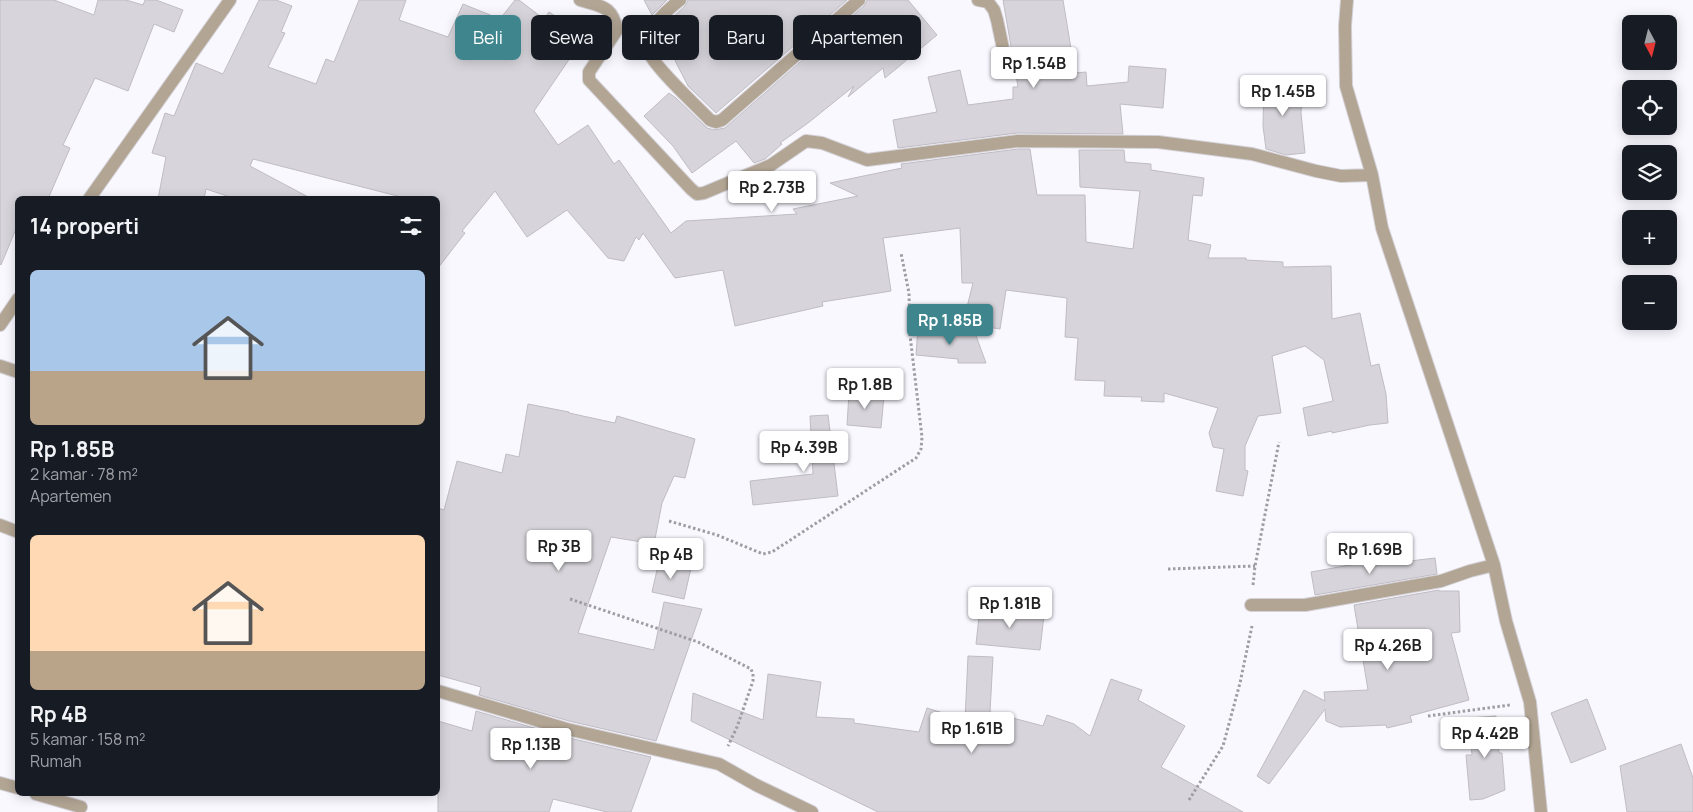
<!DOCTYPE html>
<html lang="id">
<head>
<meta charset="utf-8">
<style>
  :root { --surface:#171b24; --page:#20242c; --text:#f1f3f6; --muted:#9ea1a6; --accent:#3e858e }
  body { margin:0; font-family:Manrope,sans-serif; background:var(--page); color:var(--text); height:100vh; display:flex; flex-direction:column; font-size:19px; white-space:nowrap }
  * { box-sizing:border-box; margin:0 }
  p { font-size:16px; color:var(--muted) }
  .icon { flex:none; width:28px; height:28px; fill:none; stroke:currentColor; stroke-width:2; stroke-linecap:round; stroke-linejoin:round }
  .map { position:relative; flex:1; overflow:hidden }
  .side { position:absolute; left:15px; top:196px; width:425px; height:600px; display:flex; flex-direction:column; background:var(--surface); border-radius:8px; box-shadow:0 2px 12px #0003 }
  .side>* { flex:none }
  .banner { position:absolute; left:455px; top:15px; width:475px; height:45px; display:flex; gap:10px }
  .needle { width:32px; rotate:173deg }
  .buttons { position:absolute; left:1622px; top:15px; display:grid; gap:10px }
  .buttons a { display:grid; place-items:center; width:55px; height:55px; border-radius:8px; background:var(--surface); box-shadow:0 2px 12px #0003; font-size:25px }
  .price { position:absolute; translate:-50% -42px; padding:0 11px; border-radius:5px; background:#fff; color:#222; font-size:16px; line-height:32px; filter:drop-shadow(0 1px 2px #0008) }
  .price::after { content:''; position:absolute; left:50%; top:30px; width:15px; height:11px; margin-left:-8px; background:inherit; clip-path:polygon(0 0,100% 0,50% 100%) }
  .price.current { background:var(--accent); color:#fff }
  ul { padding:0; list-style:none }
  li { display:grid; align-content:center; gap:10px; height:265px; padding:0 15px }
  li span { display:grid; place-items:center; height:155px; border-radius:8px; color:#555 }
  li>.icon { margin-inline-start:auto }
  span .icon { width:90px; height:90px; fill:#fffc; stroke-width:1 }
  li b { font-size:21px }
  h2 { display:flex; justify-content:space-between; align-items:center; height:60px; padding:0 15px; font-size:21px }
  .tag { padding:0 18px; border-radius:8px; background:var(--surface); box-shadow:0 2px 12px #0003; font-size:18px; line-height:45px }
  .tag.current { background:var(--accent); color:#fff }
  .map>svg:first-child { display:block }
  .building { fill:#d7d5db; stroke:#bfbdc3 }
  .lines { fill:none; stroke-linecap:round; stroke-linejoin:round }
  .minor-casing { stroke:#d4d2d8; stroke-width:14 }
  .path { stroke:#9e9da2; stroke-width:3; stroke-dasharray:2.5 2.5; stroke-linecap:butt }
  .minor { stroke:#b2a594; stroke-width:12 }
</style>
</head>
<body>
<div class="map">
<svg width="1693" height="812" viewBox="0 0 1693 812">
  <rect width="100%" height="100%" fill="#faf8ff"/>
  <!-- building -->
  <path class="building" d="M0,0h54l40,15 4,-15h28l17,5 2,-5h11l27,10 -9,22 -20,-8 -26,67 -33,-13 -32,67 7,3 -22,51h-30v25l-17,41 -1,-1z
    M259,0h17l16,6 -11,26 4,1 -17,34 48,17 10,-25 8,3 25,-62h47l-7,20 49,17 15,-33 37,15 15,-19h4l25,19 5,-7 36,24 -51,75 24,34 30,-20 26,39 5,-4 52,73 15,-12 111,-7 -4,-5 65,-13 -28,-13 72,-15 -1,-4 117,-15h12l7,46h48l1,47 47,7 7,-58 -60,-4 -1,-37h45l1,12 26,2v6l53,8 -2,18 -9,-1 -5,45 23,5 -3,13h38v2l37,2v5l48,-1 1,53 28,-6 11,53 8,-2 7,30 2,29 -18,2 -38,8v-2l-24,5 -5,-28 30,-7 -9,-41 -19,-14 -33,10 9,57 -23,3 -13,30v24l3,1 -5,25 -27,-5 8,-42 -11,-2 -4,-14 9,-25 -54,-15v9l-23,-1 1,-4 -38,-1 1,-15 -30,-1 3,-42 -13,-1 2,-39 -61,-8 -6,39 -37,-6 10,-40h-11l-2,-55 -77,10 8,53 -69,11 1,4 -88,20 -12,-56 -48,8 -32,-45 -4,7 -3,-3 -12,24 -16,-3 -41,-48 -40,27 -32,-46 -33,40 3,2 -27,35v-69h-29l-156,-40 -3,7 62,33h-76l-30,-10 -2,10h-46l8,-42 -14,-4 13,-40 9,3 22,-53 27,11z
    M644,0h23l-15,15z
    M688,0h159l-131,113 -28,-27 -28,-55 10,-11 15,-14z
    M867,0h41l29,35 -52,43 -2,-10 -35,29 6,-11 -46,37 -28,20 2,1 -17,15 -11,4 -18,-22 -44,32 -19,-27 -29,-30 25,-23 7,5 31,30 7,2 11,-2 139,-122z
    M1003,0h60l12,73 11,-1 1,14 41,-4 1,-16 37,3 -3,39 -43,-4 3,30 -106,-1 -119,15 -5,-28 44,-8 -9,-35 32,-7 8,35 45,-6v-12h5z
    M1264,81l38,1 -1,31 4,40 -19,2 -20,-6 -3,-23z
    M918,328l57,5 11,30h-28v-4l-42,-4z
    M849,393l35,3 -3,32 -34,-3z
    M528,404l41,8v1l46,10 2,-7 78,23 -10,39 -11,-2 -12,27 -8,41 -43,-7 -33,96 76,17 10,-48 38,7 -46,132 -87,-20 -90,-26 2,-8 -43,-12v-167l6,2 13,-49 45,12 4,-19 13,3z
    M828,415l10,81 -85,9 -3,-24 63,-7 -3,-58z
    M1435,558l2,16 -122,21 -4,-23 56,-10 1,4z
    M659,561l32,7 -7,31 -32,-7z
    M1439,590v1h20l1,41 -9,1 18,67 -59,16 2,6 -25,6 -1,-3 -46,2 -14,-6 -1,-12 -56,75 -12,-8 47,-86 21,11 -1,-9 44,-2 -14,-85z
    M980,608l64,7 -4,35 -64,-6z
    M968,656l25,1 -3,55 53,14 4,-11 27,9 16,12 21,-57 31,11 -4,10 47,26 -24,41 82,45h-365l-187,-91 2,-28 70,27 5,-46 53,8 -5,35 38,2v4l65,9 8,-24 38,12z
    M1587,699l19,50 -35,14 -20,-50z
    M476,711l89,26 86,20 -20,55h-24l-54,-13 -4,13h-111v-91l34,10z
    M1496,716l3,37h3l3,37 -22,9 -13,1 -4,-45h6l-3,-37z
    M1681,744l12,34v34h-66l-7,-46z"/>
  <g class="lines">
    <defs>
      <path id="minor" d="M580,0c22,7 32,5 37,30l-28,42v8l102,109 6,5 7,-1 67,-28 35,-24 16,2 45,17 151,-19 140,1 94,12 64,17 25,5 31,-1
        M680,0c-12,9 -34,29 -34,45 0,15 52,62 64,75l6,2 6,-2 137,-120
        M978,0l10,2 6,8 3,10 7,33
        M1347,0l-2,26 1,60 26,89 10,53 112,337
        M89,199l141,-199
        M0,325l18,-26
        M0,366l18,6
        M0,525l18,7
        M1251,605h54l136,-24 29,-10 24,-6 12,56 24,81 11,110
        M438,691l129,38 152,35 37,21 56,27
        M0,783l18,5
        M36,794l45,13"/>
    </defs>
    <!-- minor casing -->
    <use href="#minor" class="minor-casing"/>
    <!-- path -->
    <path class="path" d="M669,521l48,14 46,19 9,-2 144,-94 5,-9 1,-12 -12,-102 -1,-42 -8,-40
      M1168,569l87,-3
      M1253,585l2,-19 24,-124
      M570,599l128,43 53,27 2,5v7l-16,46 -9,19
      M1428,716l82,-11
      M1189,800l34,-54 17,-63 12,-57"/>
    <!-- minor -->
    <use href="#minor" class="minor"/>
  </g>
</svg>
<div class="buttons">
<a><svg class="needle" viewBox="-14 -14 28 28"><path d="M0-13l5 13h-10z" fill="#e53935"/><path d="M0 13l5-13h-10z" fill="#9ea1a6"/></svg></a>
<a><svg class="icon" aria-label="locate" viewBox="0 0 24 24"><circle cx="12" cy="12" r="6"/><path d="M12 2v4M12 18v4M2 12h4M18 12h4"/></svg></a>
<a><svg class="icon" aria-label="layers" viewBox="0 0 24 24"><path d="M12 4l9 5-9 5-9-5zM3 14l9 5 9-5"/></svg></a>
<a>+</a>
<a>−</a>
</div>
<b class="price" style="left:1034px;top:89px">Rp 1.54B</b>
<b class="price" style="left:1283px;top:117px">Rp 1.45B</b>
<b class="price" style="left:772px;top:213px">Rp 2.73B</b>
<b class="price current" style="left:950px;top:346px">Rp 1.85B</b>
<b class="price" style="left:865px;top:410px">Rp 1.8B</b>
<b class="price" style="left:804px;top:473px">Rp 4.39B</b>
<b class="price" style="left:559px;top:572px">Rp 3B</b>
<b class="price" style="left:1370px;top:575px">Rp 1.69B</b>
<b class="price" style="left:671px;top:580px">Rp 4B</b>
<b class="price" style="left:1010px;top:629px">Rp 1.81B</b>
<b class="price" style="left:1388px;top:671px">Rp 4.26B</b>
<b class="price" style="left:972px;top:754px">Rp 1.61B</b>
<b class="price" style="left:1485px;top:759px">Rp 4.42B</b>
<b class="price" style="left:531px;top:770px">Rp 1.13B</b>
<div class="banner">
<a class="tag current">Beli</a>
<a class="tag">Sewa</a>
<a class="tag">Filter</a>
<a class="tag">Baru</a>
<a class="tag">Apartemen</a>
</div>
<section class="side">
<h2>14 properti<svg class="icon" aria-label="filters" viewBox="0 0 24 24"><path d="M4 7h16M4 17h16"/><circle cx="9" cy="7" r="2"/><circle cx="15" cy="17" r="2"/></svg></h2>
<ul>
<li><span style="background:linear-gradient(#a9c7e8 65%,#b9a48a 0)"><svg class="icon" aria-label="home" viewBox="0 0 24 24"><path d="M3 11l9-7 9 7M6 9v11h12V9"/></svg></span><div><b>Rp 1.85B</b><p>2 kamar · 78 m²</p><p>Apartemen</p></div></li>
<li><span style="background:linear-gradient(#ffd9b3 75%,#b9a48a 0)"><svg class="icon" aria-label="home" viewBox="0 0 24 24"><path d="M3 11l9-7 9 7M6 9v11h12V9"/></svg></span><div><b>Rp 4B</b><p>5 kamar · 158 m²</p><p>Rumah</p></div></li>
</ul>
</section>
</div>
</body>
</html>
